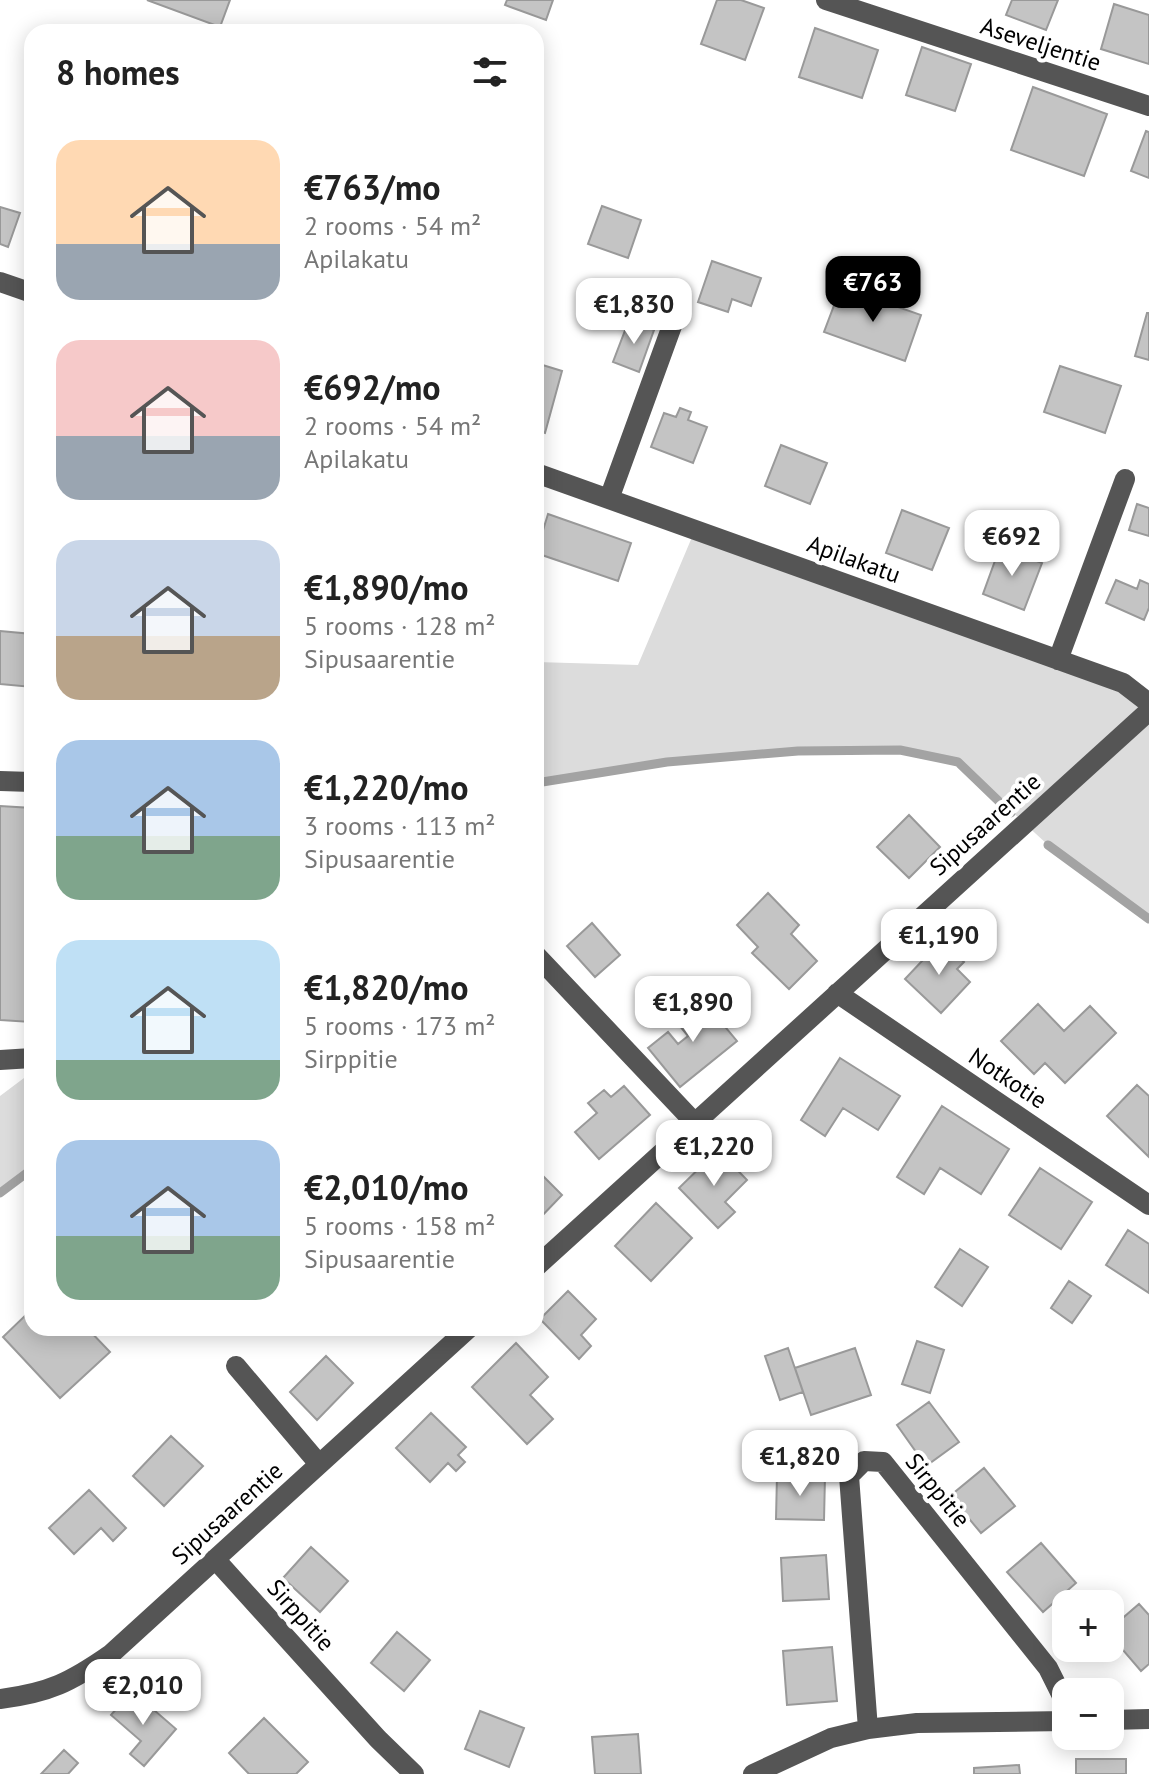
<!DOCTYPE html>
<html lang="en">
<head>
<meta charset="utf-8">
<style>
  :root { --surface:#fff; --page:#f6f6f6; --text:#222; --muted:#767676; --accent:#000 }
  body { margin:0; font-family:"PT Sans",sans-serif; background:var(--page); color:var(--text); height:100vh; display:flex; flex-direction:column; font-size:30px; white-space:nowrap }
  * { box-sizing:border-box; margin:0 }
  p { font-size:26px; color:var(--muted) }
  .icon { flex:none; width:44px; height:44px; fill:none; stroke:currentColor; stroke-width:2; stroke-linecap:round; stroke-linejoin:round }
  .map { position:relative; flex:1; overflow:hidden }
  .details { position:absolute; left:24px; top:24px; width:520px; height:1312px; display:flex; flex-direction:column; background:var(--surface); border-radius:24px; box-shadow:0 4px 20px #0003 }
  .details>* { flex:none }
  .fabs { position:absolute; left:1052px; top:1590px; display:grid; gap:16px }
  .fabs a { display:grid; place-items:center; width:72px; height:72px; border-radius:16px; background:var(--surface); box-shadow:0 4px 20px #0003; font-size:40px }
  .price { position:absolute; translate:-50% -68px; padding:0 18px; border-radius:16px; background:#fff; color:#222; font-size:26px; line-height:52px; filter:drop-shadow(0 2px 4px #0008) }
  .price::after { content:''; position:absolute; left:50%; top:48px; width:24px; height:18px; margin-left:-12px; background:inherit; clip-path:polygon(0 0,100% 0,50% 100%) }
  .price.active { background:var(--accent); color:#fff }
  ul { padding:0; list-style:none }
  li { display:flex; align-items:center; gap:24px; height:200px; padding:0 32px }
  li span { display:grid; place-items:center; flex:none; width:224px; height:160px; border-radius:24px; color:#555 }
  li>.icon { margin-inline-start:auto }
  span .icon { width:96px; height:96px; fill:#fffc; stroke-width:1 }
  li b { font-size:34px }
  h2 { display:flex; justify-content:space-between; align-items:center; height:96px; padding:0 32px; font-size:34px }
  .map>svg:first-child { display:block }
  .green { fill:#dcdcdc }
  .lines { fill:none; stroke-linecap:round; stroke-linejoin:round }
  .stream { stroke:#a3a3a3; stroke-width:9 }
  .building { fill:#c4c4c4; stroke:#999; stroke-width:2 }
  .minor { stroke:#555; stroke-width:20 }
  .labels { text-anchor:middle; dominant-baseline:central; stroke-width:8; stroke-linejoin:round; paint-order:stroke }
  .street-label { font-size:24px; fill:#000; stroke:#fff }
</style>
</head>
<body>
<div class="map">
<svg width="1149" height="1774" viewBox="0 0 1149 1774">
  <rect width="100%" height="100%" fill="#fff"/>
  <!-- green -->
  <path class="green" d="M695,530l454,173v216l-101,-74 -90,-83 -58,-12 -102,1 -131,11 -131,21v-121l102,3z
    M32,1072v97l-32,24v-97z"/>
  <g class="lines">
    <!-- stream -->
    <path class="stream" d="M536,783l131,-21 131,-11 102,-1 58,12 53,51
      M1048,845l101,74
      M0,1193l32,-24"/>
  </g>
  <!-- building -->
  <path class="building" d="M147,0h83l-10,27z
    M507,0h46l-7,20 -41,-15z
    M717,0h24l23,8 -19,52 -44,-16z
    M1012,0h46l-12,30 -40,-15z
    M1114,4l35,11v49l-48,-15z
    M815,28l63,22 -16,48 -63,-21z
    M922,47l49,17 -16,47 -49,-16z
    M1033,87l74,27 -23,62 -73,-26z
    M1146,131l3,1v46l-18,-7z
    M602,206l39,14 -13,38 -40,-14z
    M0,207l20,6 -12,34 -8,-3z
    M712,261l49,17 -10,28 -19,-7 -4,13 -30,-10z
    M841,287l80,28 -16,46 -81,-29z
    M1147,313h2v47l-14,-4z
    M629,320l25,10 -15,42 -26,-10z
    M536,363l26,8 -17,62 -9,-3z
    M1060,366l61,20 -16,47 -61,-21z
    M680,408l11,4 -3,8 19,7 -14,36 -42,-16 13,-34 12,4z
    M781,445l46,18 -17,41 -45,-18z
    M1137,504l12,4v28l-20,-6z
    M902,510l47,18 -17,42 -46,-17z
    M548,514l83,29 -13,38 -82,-28z
    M1000,547l42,16 -18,47 -41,-16z
    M1116,580l21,9 3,-9 9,4v24l-5,12 -38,-17z
    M0,631l32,3v53l-32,-3z
    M0,806l32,2 -1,214 -31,-2z
    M909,815l31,32 -31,31 -32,-31z
    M768,893l31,32 -8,9 26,27 -28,28 -37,-36 6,-6 -21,-22z
    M592,923l28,32 -25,22 -28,-31z
    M941,941l23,21 -7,7 13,13 -29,31 -36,-34z
    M701,998l36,43 -57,46 -32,-39 20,-16 10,12 10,-8 -13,-16z
    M1038,1004l26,27 26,-25 26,27 -51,50 -20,-20 -11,11 -33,-33z
    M840,1058l60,38 -22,34 -35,-22 -18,28 -24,-16z
    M1137,1085l12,11v61l-42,-41z
    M624,1086l26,29 -51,44 -24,-27 22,-19 -9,-10 16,-13 7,7z
    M942,1106l67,43 -28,45 -41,-26 -16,26 -27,-17z
    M718,1150l29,30 -22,22 10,10 -17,16 -39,-40z
    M1040,1168l52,34 -31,47 -52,-34z
    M542,1175l20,20 -25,26 -1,-41z
    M656,1203l36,35 -41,43 -36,-35z
    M1128,1230l21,14v49l-43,-28z
    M960,1249l28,18 -26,39 -27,-19z
    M1069,1281l22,15 -19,27 -21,-15z
    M568,1291l28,28 -15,16 10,11 -12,13 -39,-40z
    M32,1309v19h55l23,24 -50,46 -57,-61z
    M917,1341l27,9 -14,43 -28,-9z
    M516,1343l32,34 -18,18 23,24 -26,25 -55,-57z
    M788,1348l15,44 -23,8 -15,-44z
    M855,1348l16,47 -60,20 -16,-47z
    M326,1356l27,27 -36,37 -27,-28z
    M929,1402l30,40 -33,24 -29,-41z
    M431,1413l35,34 -8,8 7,7 -9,9 -8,-8 -18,19 -34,-34z
    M171,1436l32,30 -39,40 -31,-30z
    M984,1468l31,38 -34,27 -31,-37z
    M777,1475l48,1 -1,44 -48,-1z
    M89,1490l37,38 -13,13 -12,-13 -27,26 -25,-26z
    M1041,1543l35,40 -33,29 -36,-40z
    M311,1547l37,34 -28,31 -37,-34z
    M826,1555l3,44 -46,2 -2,-43z
    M1139,1604l10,11v49l-8,7 -31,-36v-6z
    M397,1632l33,28 -26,31 -33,-28z
    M832,1647l5,54 -50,4 -4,-54z
    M132,1691l44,38 -32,37 -14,-12 11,-13 -30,-26z
    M480,1711l44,17 -15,39 -44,-18z
    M264,1718l44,44 -12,12h-47l-20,-21z
    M638,1734l3,40h-46l-3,-37z
    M64,1750l14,13 -10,11h-27z
    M1076,1759h50v15h-50z
    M1019,1765l1,9h-46v-6z"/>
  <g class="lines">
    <!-- minor -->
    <path class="minor" d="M826,0l323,106
      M0,282l32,11
      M536,473l587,210 26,20
      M609,499l68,-187
      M1058,660l67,-181
      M0,781l32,1
      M537,956l158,167
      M837,993l312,212
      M0,1060l32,-2
      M536,1267l613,-556
      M236,1366l83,98
      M215,1559l163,180 36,35
      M0,1699c49,-6 71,-17 111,-45l358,-326
      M1110,1720l39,-1
      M868,1729l-19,-253 15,-15 19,1 165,206 13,26 5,16
      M753,1774l78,-36 37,-9 49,-6 149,-2"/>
  </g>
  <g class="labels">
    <!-- street labels -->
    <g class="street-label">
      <text transform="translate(1041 44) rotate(18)">Aseveljentie</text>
      <text transform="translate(854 559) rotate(20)">Apilakatu</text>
      <text transform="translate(985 824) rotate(-42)">Sipusaarentie</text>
      <text transform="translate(1008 1078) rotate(34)">Notkotie</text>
      <text transform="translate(938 1490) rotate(51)">Sirppitie</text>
      <text transform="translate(227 1513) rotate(-42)">Sipusaarentie</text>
      <text transform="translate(301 1615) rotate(48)">Sirppitie</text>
    </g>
  </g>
</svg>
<div class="fabs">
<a>+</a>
<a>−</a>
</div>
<b class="price active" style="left:873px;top:324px">€763</b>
<b class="price" style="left:634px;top:346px">€1,830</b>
<b class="price" style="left:1012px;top:578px">€692</b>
<b class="price" style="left:939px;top:977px">€1,190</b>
<b class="price" style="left:693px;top:1044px">€1,890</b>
<b class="price" style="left:714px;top:1188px">€1,220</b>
<b class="price" style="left:800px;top:1498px">€1,820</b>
<b class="price" style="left:143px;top:1727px">€2,010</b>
<section class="details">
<h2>8 homes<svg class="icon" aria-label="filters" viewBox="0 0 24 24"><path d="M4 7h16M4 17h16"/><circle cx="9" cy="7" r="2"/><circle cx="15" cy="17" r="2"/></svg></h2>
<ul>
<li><span style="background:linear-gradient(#ffd9b3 65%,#9aa5b1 0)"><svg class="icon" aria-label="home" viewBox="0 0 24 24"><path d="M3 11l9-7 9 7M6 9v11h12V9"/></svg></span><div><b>€763/mo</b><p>2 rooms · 54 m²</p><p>Apilakatu</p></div></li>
<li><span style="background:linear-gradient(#f6c9c9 60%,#9aa5b1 0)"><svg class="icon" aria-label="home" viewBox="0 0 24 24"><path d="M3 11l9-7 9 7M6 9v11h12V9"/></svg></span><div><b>€692/mo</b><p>2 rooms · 54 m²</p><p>Apilakatu</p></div></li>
<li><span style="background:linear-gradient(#c9d6e8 60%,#b9a48a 0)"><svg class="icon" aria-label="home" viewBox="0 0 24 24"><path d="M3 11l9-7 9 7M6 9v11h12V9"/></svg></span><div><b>€1,890/mo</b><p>5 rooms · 128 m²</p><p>Sipusaarentie</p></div></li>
<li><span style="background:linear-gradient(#a9c7e8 60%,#7fa58c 0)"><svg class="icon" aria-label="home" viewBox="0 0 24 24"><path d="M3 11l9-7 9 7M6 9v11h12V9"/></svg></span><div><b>€1,220/mo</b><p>3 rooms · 113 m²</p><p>Sipusaarentie</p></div></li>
<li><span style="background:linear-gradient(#bfe0f5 75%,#7fa58c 0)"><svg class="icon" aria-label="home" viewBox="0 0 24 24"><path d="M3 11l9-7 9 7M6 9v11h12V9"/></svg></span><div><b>€1,820/mo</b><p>5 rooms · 173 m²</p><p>Sirppitie</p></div></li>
<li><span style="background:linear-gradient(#a9c7e8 60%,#7fa58c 0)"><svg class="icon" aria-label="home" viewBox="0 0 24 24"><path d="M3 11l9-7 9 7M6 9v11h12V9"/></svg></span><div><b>€2,010/mo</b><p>5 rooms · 158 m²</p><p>Sipusaarentie</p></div></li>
</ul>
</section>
</div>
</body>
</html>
